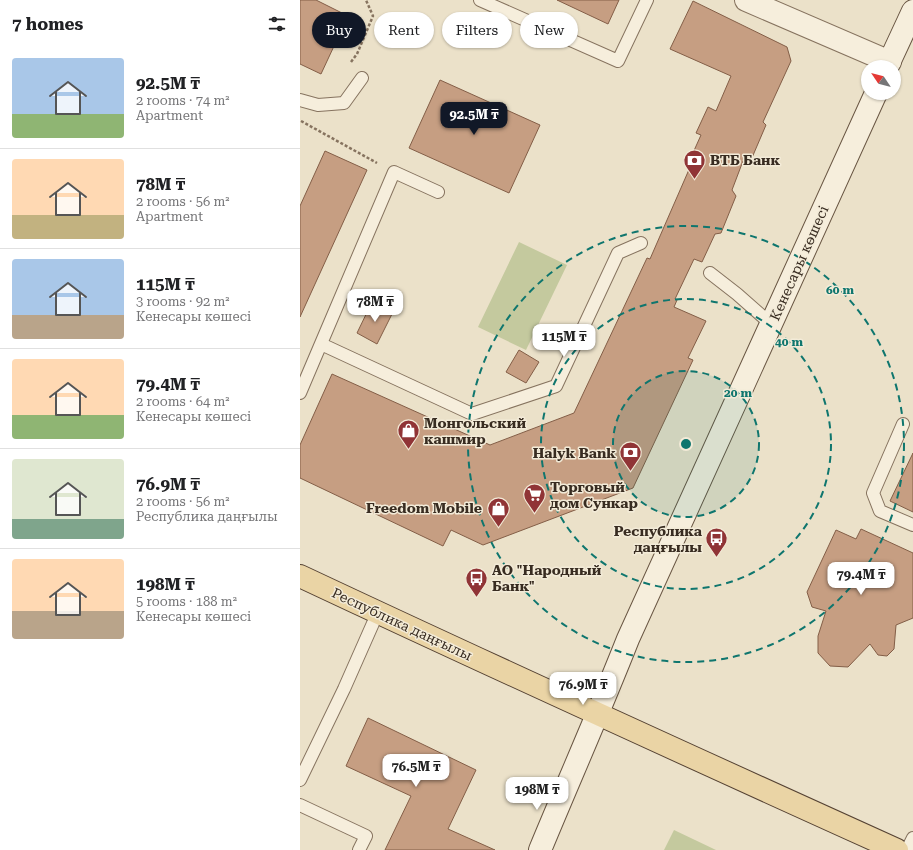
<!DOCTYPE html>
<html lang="en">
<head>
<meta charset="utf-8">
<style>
  :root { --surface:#fff; --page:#f6f6f6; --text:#202124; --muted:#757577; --line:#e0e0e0; --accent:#111827 }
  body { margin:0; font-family:"Roboto Serif",serif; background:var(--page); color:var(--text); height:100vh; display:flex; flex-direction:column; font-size:15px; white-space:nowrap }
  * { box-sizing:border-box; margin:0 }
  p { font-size:13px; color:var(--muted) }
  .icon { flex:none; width:22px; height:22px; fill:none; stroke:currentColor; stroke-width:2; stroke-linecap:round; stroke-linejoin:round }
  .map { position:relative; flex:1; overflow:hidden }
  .drawer { display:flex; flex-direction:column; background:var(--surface); width:300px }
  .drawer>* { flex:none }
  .banner { position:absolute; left:12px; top:12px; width:380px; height:36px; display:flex; gap:8px }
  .needle { width:26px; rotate:305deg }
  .buttons { position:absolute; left:561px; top:60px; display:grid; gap:8px }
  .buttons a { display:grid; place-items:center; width:40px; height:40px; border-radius:50%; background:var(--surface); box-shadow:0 1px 3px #0004; font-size:20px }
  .price { position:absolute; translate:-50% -34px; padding:0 9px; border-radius:8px; background:#fff; color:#222; font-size:13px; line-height:26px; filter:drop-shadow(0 1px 2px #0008) }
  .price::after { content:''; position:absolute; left:50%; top:24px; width:12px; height:9px; margin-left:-6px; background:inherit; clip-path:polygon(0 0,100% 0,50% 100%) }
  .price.selected { background:var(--accent); color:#fff }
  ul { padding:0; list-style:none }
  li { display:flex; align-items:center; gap:12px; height:100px; padding:0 12px }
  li+li { border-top:1px solid var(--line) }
  li span { display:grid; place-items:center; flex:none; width:112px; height:80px; border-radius:4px; color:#555 }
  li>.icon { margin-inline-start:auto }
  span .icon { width:48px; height:48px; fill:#fffc; stroke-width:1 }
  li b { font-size:17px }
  h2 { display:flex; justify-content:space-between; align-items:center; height:48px; padding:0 12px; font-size:17px }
  .pill { padding:0 14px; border-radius:18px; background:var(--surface); box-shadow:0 1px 3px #0004; font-size:14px; line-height:36px }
  .pill.selected { background:var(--accent); color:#fff }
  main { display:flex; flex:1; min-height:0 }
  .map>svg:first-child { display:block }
  .green { fill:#c4c99e }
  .building { fill:#c69e82; stroke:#835e47 }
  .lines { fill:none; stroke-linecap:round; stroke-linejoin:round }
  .service-casing { stroke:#86735f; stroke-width:14 }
  .minor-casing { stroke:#86735f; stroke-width:24 }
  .secondary-casing { stroke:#685542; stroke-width:24 }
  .primary-casing { stroke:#554233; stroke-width:24 }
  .path { stroke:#86735f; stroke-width:2.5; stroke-dasharray:3 2; stroke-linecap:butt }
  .service { stroke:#f6eedc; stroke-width:12 }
  .minor { stroke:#f6eedc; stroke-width:22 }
  .secondary { stroke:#f6eedc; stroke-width:22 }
  .primary { stroke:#ead4a5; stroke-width:22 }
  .ring { fill:none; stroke:#0f766e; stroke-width:2; stroke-dasharray:7 5 }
  .labels { text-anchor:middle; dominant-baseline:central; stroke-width:3; stroke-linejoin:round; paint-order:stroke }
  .poi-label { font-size:14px; font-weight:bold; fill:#382c21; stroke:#f3ebd8; text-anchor:start }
  .street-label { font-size:14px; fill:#382c21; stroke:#f3ebd8 }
  .centre { fill:#0f766e; stroke:#f3ebd8; stroke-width:2 }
  .ring-label { font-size:12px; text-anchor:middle; font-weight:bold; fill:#0f766e; stroke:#f3ebd8; stroke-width:3; stroke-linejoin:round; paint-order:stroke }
</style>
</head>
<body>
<main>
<section class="drawer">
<h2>7 homes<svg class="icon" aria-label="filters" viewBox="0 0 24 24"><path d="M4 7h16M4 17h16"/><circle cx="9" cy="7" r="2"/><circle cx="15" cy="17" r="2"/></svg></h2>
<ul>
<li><span style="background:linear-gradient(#a9c7e8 70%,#8fb573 0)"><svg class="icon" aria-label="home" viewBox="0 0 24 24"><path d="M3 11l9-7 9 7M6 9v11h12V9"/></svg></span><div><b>92.5M ₸</b><p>2 rooms · 74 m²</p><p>Apartment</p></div></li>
<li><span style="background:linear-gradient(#ffd9b3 70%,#c2b280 0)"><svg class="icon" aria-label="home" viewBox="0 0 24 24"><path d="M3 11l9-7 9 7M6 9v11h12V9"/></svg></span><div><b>78M ₸</b><p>2 rooms · 56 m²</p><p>Apartment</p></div></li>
<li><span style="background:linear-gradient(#a9c7e8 70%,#b9a48a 0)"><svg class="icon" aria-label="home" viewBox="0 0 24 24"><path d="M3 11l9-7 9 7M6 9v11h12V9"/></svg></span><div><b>115M ₸</b><p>3 rooms · 92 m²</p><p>Кенесары көшесі</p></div></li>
<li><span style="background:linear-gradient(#ffd9b3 70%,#8fb573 0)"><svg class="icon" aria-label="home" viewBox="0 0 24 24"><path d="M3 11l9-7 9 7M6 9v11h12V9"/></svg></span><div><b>79.4M ₸</b><p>2 rooms · 64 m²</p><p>Кенесары көшесі</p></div></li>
<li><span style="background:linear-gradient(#dfe7d0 75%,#7fa58c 0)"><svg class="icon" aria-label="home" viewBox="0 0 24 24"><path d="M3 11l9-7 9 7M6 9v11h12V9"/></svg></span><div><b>76.9M ₸</b><p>2 rooms · 56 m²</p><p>Республика даңғылы</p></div></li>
<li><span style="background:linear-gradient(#ffd9b3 65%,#b9a48a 0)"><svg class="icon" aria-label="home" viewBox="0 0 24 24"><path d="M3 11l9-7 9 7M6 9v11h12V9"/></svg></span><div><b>198M ₸</b><p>5 rooms · 188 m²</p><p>Кенесары көшесі</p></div></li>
</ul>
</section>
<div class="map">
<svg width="613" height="850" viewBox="0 0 613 850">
  <rect width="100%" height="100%" fill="#ebe1c9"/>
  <!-- green -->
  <path class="green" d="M219,242l48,23 -41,85 -48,-23z
    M374,830l42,20h-52z"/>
  <!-- building -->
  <path class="building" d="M0,0h16l32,16 -27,58 -21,-10z
    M257,0h62l-11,24z
    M393,1l94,46 4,14 -28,61 3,3 -15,35 -8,1 -11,29 4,6 -15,37 -6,1 -13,28 -8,-3 -19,40 2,1 -3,7 32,14 -18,37 5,2 -60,128 -150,57 -32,-15 -8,16 -143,-68v-33l32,-71 158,71 84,-32 73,-155 3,1 41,-94 -3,-1 13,-29 -5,-2 12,-26 8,4 15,-35 -61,-27z
    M140,80l100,45 -31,68 -100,-45z
    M25,151l42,19 -67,147v-111z
    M72,302l21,10 -16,32 -20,-11z
    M219,350l20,12 -13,21 -20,-11z
    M613,453v59l-23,-11z
    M561,529l52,24v65l-17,7 -2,24 -7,7 -9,-1 -8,-11 -22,23 -18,-1 -12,-13v-17l8,-25 -14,-4 -5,-15 29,-62 20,9z
    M68,718l108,52 -28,59 47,21h-110l26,-54 -65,-30z"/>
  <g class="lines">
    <defs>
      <path id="service" d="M180,0l138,61 29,-61
        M0,100l18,5 26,-2 18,-25
        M410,273l27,21 34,30
        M21,344l151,70 84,-28 62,-133 23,-10
        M0,393l94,-221 44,20
        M603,424l-30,69 7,18 33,14
        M0,780l44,-91 34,-77
        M0,805l66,31 -7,14
        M607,850l6,-12"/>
      <path id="minor" d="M446,0l144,62"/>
      <path id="secondary" d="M587,67l26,-56
        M240,850c29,-70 60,-140 88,-211l248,-546"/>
      <path id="primary" d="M0,576c198,93 398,184 597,274"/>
    </defs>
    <!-- service casing -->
    <use href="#service" class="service-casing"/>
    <!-- minor casing -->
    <use href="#minor" class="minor-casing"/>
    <!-- secondary casing -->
    <use href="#secondary" class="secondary-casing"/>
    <!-- primary casing -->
    <use href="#primary" class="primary-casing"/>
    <!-- path -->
    <path class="path" d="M51,62l6,-8 16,-38 -7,-16
      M1,121l76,42"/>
    <!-- service -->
    <use href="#service" class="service"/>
    <!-- minor -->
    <use href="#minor" class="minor"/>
    <!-- secondary -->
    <use href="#secondary" class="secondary"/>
    <!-- primary -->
    <use href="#primary" class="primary"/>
  </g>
  <!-- distance rings -->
  <circle cx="386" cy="444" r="73" fill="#0f766e" fill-opacity=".12"/>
  <g class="ring">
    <circle cx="386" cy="444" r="73"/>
    <circle cx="386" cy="444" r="145"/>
    <circle cx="386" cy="444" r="218"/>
  </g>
  <!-- icons -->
  <defs>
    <symbol id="bank-pin" viewBox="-11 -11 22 30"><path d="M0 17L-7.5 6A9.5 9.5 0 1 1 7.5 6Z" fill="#903436" stroke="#f3ebd8"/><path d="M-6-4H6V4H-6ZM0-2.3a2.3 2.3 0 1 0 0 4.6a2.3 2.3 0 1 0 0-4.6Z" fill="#fff"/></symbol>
    <symbol id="shop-pin" viewBox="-11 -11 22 30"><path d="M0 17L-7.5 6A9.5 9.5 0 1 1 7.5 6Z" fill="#903436" stroke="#f3ebd8"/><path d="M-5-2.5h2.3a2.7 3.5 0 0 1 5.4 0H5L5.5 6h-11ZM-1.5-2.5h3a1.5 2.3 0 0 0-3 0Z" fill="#fff"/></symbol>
    <symbol id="supermarket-pin" viewBox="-11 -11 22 30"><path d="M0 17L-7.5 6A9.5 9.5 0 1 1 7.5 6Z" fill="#903436" stroke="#f3ebd8"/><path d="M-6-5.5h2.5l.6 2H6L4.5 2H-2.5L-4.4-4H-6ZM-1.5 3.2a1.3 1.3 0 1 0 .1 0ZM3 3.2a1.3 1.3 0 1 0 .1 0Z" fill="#fff"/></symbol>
    <symbol id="bus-pin" viewBox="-11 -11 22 30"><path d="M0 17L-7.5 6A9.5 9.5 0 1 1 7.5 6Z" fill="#903436" stroke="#f3ebd8"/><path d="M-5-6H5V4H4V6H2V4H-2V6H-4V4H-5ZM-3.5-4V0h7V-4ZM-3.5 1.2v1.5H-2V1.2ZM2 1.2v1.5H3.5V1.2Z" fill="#fff"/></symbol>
  </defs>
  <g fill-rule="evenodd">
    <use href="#bank-pin" x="382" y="148" width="25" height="34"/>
    <use href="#shop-pin" x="96" y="418" width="25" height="34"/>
    <use href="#bank-pin" x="318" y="440" width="25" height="34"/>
    <use href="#supermarket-pin" x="222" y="482" width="25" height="34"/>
    <use href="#shop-pin" x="186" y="496" width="25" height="34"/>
    <use href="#bus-pin" x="404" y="526" width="25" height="34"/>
    <use href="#bus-pin" x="164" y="566" width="25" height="34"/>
  </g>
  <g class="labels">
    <!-- poi labels -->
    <g class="poi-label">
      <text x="410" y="160">ВТБ Банк</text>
      <text x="124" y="423">Монгольский<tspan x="124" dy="16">кашмир</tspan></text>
      <text x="316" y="453" text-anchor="end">Halyk Bank</text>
      <text x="250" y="487">Торговый<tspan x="250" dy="16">дом Сункар</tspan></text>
      <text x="182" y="508" text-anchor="end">Freedom Mobile</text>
      <text x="402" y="531" text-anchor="end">Республика<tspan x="402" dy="16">даңғылы</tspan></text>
      <text x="192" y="570">АО "Народный<tspan x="192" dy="16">Банк"</tspan></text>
    </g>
    <!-- street labels -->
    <g class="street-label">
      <text transform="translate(499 263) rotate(-66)">Кенесары көшесі</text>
      <text transform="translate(102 624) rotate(25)">Республика даңғылы</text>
    </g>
  </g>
  <circle cx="386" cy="444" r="6" class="centre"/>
  <g class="ring-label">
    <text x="540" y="294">60 m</text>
    <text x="489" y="346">40 m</text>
    <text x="438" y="397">20 m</text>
  </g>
</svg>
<div class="buttons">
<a><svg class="needle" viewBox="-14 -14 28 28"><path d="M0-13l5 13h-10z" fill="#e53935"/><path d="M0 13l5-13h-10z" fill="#757577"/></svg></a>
</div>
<b class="price selected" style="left:174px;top:136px">92.5M ₸</b>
<b class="price" style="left:75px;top:323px">78M ₸</b>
<b class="price" style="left:264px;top:358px">115M ₸</b>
<b class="price" style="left:561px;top:596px">79.4M ₸</b>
<b class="price" style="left:283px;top:706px">76.9M ₸</b>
<b class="price" style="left:116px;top:788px">76.5M ₸</b>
<b class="price" style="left:237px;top:811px">198M ₸</b>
<div class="banner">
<a class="pill selected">Buy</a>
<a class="pill">Rent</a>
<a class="pill">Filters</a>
<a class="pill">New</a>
</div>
</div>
</main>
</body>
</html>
